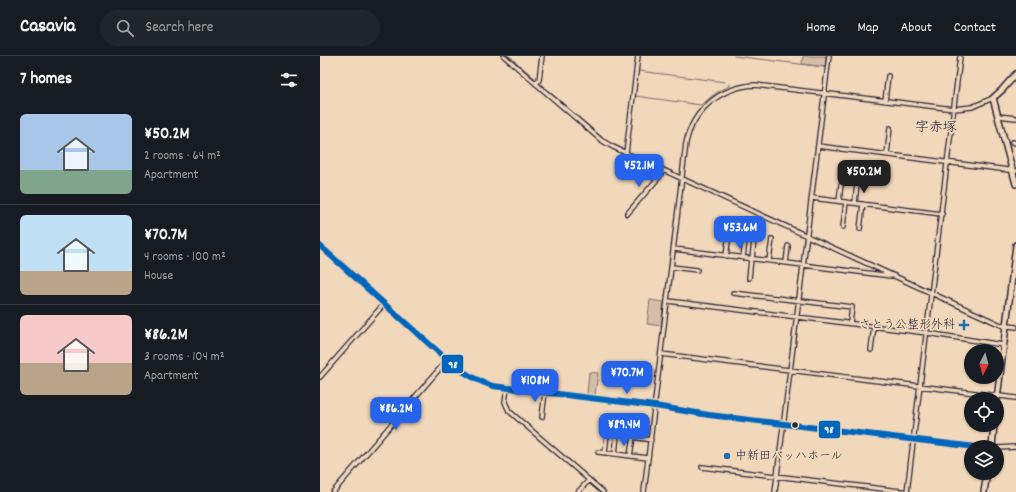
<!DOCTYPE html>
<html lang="en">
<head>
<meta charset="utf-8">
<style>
  :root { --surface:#171b24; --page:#20242c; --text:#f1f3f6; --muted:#9ea1a6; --line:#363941; --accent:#2563eb }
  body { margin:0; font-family:Dekko,"Klee One",sans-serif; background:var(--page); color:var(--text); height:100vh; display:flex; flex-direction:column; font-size:15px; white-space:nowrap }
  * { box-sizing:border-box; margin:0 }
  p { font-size:13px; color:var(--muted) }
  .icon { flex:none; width:22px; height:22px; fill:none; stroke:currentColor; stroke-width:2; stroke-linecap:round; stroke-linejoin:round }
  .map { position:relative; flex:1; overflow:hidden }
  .details { display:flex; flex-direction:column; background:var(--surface); width:320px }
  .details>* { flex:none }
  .needle { width:26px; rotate:186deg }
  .fabs { position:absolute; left:644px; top:288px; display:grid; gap:8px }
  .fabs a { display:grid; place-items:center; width:40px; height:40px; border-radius:50%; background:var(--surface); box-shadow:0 1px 3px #0004; font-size:20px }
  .price { position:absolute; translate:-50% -34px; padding:0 9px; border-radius:8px; background:var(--accent); color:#fff; font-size:13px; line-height:26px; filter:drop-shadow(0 1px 2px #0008) }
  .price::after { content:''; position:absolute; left:50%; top:24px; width:12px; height:9px; margin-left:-6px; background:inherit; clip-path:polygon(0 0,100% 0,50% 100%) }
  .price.on { background:#222; color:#fff }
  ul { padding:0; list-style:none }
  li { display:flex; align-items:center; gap:12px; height:100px; padding:0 20px }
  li+li { border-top:1px solid var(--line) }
  li span { display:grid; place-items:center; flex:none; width:112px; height:80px; border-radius:6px; color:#555 }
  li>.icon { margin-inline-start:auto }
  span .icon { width:48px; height:48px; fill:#fffc; stroke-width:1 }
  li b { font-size:17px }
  h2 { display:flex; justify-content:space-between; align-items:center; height:48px; padding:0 20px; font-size:17px }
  header { display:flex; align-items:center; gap:24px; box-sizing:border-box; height:56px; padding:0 20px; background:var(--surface); border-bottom:1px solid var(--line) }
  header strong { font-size:19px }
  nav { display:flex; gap:22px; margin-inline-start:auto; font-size:14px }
  .search { width:280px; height:36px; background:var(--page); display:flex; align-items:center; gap:10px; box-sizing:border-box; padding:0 14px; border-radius:22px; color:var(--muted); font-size:15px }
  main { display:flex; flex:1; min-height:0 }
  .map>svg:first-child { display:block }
  .green { fill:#d4bea7; stroke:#7b7071 }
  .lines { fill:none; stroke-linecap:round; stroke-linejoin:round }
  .stream { stroke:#74696d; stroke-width:1 }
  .minor-casing { stroke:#22223b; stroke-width:6 }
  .highway-casing { stroke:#22223b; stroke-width:8 }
  .minor { stroke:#f2d8ba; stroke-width:3.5 }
  .highway { stroke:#f2d8ba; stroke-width:5 }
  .bus-1-casing { stroke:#f2d8ba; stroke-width:9 }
  .bus-1 { stroke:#0065bd; stroke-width:6 }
  .poi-dot { fill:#1f6fb2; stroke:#f2d8ba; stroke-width:1.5 }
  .bus-dot { fill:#22223b; stroke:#f2d8ba; stroke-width:1.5 }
  .labels { text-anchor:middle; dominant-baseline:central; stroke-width:3.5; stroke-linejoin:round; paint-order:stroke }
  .poi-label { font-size:12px; fill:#22223b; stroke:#f2d8ba; text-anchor:end }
  .quarter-label { font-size:14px; fill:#22223b; stroke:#f2d8ba }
  .line-badge { stroke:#f2d8ba; stroke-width:1.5 }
  .badge-label { font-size:11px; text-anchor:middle; font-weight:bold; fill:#fff }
</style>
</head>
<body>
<header>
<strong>Casavia</strong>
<div class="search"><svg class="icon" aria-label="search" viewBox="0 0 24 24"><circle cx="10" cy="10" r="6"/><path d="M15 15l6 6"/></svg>Search here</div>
<nav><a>Home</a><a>Map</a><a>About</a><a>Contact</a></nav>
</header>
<main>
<section class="details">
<h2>7 homes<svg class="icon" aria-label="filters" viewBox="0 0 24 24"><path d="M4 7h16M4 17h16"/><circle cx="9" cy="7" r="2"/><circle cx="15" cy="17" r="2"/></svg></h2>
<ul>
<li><span style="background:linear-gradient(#a9c7e8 70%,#7fa58c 0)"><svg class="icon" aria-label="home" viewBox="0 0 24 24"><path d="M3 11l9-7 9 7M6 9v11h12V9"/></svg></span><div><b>¥50.2M</b><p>2 rooms · 64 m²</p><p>Apartment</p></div></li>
<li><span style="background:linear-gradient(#bfe0f5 70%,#b9a48a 0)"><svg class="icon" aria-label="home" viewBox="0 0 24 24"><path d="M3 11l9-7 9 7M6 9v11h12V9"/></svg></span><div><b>¥70.7M</b><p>4 rooms · 100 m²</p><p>House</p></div></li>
<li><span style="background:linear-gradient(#f6c9c9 60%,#b9a48a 0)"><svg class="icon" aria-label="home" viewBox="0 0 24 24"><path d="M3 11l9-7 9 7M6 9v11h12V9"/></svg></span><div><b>¥86.2M</b><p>3 rooms · 104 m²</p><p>Apartment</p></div></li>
</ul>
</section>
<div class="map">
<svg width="696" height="436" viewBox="0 0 696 436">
  <rect width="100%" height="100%" fill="#f2d8ba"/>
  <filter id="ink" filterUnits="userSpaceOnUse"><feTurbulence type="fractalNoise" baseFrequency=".025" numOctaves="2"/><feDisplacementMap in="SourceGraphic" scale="8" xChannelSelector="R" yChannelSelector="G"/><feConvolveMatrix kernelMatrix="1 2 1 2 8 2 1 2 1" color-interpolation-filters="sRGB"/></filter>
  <g filter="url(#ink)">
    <!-- green -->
    <path class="green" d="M483,0h23l-1,11 -23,-3z
      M330,244l14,2 -3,24 -14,-2z
      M269,316l9,1 -3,22 -8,-1z"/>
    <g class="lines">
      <!-- stream -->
      <path class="stream" d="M189,0l28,24
        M414,0l90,11
        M319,15l86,11
        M219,27l66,57 19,10
        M315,40l66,9 15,-12 13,-7v-2
        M307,95l50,23
        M370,124l113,52
        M490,179l119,54"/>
      <defs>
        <path id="minor" d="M184,0l97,84 12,7 388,178 15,2
          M216,28l3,-4 3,-24
          M565,45l3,-25
          M678,60l18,2
          M692,86l4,1
          M498,90l198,25
          M306,97l12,-97
          M567,98l3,-26
          M492,142l130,16
          M519,145l2,-16
          M535,147l2,-20
          M307,158l33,-38 3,-6
          M523,171l3,-25
          M540,173l3,-25
          M0,190c33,29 65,59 98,88 23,20 45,43 75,52l162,20 54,9 267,32
          M354,193l217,27
          M406,200l3,-22
          M423,202l2,-18
          M432,203l2,-19
          M449,205l3,-22
          M466,207l2,-17
          M352,211l25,3
          M429,222l2,-19
          M413,237l119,14 -2,16
          M348,245l259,32 76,12
          M551,294l3,-24
          M341,298l355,44
          M0,321l64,-73
          M187,332l-2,14 4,9 94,81
          M222,361l3,-25
          M677,392l19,-1
          M278,396l50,6
          M285,397l2,-19 10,1 -2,19
          M310,400l3,-19 18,3
          M382,411l206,25
          M13,436l115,-133
          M258,436l11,-12
          M324,436l42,-349c7,-34 35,-56 69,-58l199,24 18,-2 21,-9
          M455,436l54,-436
          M587,436l53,-435"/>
        <path id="highway" d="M696,18l-14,16 -9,8 23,86
          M677,343l19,-154
          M672,391l2,-22
          M664,436l3,-19"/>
      </defs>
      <!-- minor casing -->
      <use href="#minor" class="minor-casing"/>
      <!-- highway casing -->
      <use href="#highway" class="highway-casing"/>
      <!-- minor -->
      <use href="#minor" class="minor"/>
      <!-- highway -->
      <use href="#highway" class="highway"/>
      <defs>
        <path id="bus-1" d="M0,190c33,29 65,59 98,88 23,20 45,43 75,52l162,20 54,9 267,32"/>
      </defs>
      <!-- bus-1 casing -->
      <use href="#bus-1" class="bus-1-casing"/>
      <!-- bus-1 -->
      <use href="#bus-1" class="bus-1"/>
    </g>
  </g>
  <!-- markers -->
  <g class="poi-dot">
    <path d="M642 263h4v4h4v4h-4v4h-4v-4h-4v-4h4z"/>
    <circle cx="407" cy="400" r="4"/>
  </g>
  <circle class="bus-dot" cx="475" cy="369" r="3.5"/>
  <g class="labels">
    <!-- poi labels -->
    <g class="poi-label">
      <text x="635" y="269">さとう公整形外科</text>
      <text x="415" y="400" text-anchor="start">中新田バッハホール</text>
    </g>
    <!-- quarter labels -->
    <g class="quarter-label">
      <text x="616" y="72">字赤塚</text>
    </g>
  </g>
  <g class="line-badge">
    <rect x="121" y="298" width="23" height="20" rx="4" fill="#0065bd"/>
    <rect x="498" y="364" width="23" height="19" rx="4" fill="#0065bd"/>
  </g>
  <g class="badge-label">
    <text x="133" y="312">98</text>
    <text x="509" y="377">98</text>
  </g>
</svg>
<div class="fabs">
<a><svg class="needle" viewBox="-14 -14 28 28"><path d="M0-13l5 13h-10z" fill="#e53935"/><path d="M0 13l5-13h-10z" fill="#9ea1a6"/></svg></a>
<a><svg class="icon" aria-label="locate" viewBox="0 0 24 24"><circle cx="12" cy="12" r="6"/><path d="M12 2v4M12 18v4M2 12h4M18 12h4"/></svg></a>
<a><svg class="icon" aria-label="layers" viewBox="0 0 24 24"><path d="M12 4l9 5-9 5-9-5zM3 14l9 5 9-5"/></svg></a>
</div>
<b class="price" style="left:319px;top:132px">¥52.1M</b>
<b class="price on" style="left:544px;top:138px">¥50.2M</b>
<b class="price" style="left:420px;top:194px">¥53.6M</b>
<b class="price" style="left:307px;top:339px">¥70.7M</b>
<b class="price" style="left:215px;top:347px">¥108M</b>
<b class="price" style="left:76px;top:375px">¥86.2M</b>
<b class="price" style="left:304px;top:391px">¥89.4M</b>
</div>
</main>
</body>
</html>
